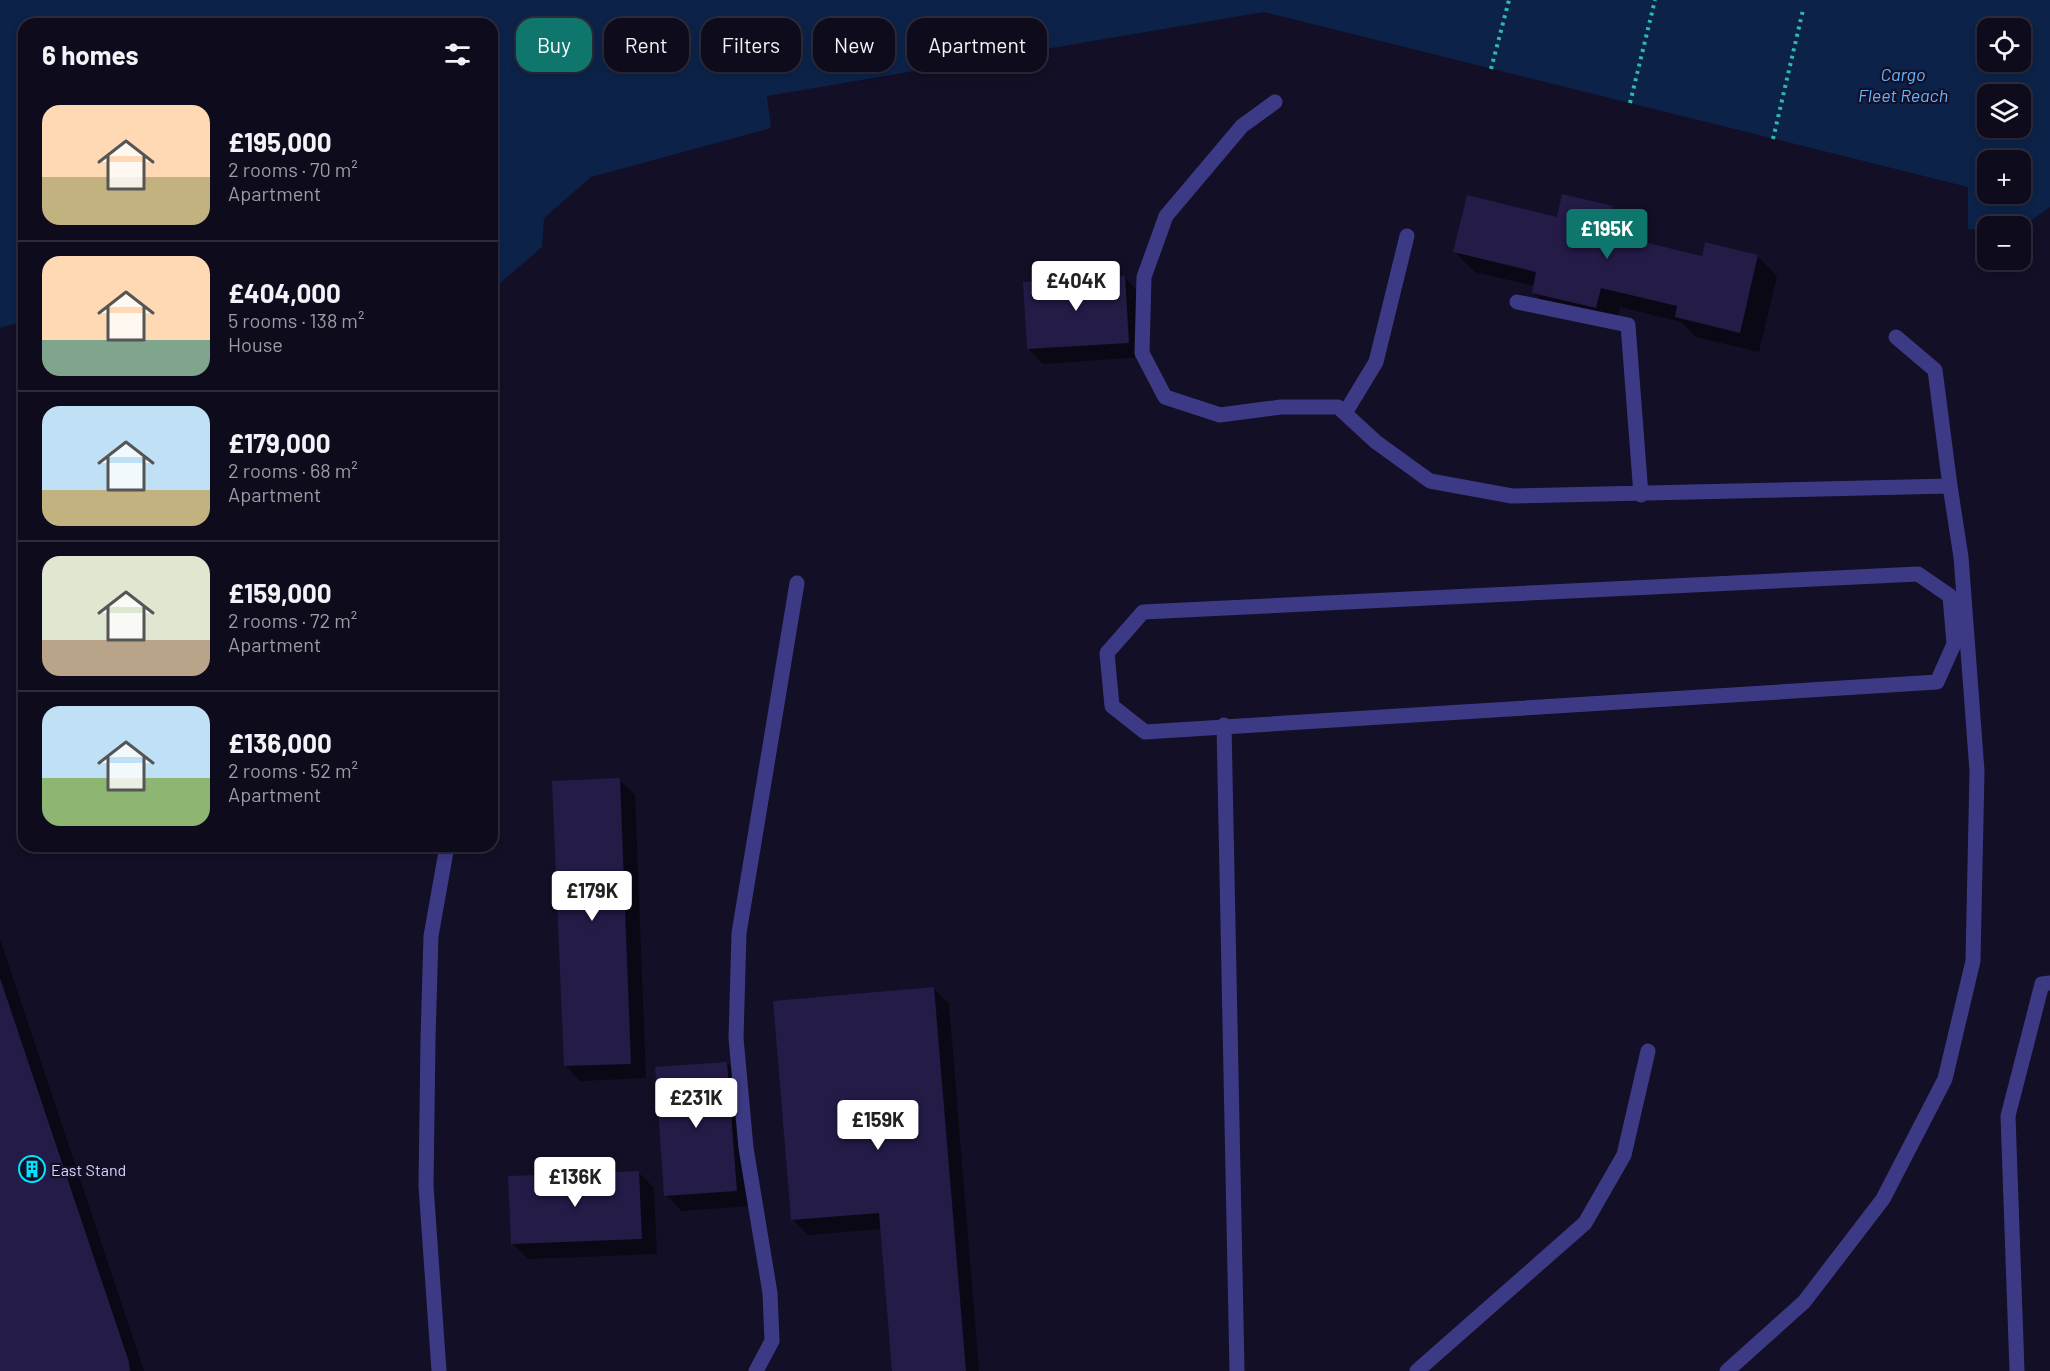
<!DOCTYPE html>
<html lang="en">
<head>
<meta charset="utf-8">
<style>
  :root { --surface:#0e0b1c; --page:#1c1929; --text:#f1f3f6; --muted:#9b9ba3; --line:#2e2b3b; --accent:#0f766e }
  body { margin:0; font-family:Barlow,sans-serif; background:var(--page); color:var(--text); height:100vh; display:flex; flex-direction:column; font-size:22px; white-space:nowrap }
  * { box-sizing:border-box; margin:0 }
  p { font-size:20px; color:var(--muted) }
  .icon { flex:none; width:33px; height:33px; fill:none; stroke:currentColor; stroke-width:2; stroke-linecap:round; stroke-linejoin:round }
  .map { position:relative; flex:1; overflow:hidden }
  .details { position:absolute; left:18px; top:18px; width:480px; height:834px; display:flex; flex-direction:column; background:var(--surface); border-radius:18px; box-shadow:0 3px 9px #0003,0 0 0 2px var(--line) }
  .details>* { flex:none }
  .hud { position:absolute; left:516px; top:18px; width:570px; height:54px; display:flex; gap:12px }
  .fabs { position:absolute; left:1977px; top:18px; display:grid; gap:12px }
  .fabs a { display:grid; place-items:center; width:54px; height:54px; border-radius:12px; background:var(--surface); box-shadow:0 3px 9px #0003,0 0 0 2px var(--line); font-size:30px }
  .price { position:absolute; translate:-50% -51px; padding:0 14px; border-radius:6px; background:#fff; color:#222; font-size:20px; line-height:39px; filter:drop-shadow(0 2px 3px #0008) }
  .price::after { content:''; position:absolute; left:50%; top:36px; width:18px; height:14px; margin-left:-9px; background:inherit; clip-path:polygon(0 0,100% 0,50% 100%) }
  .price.on { background:var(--accent); color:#fff }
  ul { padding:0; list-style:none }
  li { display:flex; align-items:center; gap:18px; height:150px; padding:0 24px }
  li+li { border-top:2px solid var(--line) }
  li span { display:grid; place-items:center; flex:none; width:168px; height:120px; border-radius:18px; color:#555 }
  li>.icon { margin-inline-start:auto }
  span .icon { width:72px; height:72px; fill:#fffc; stroke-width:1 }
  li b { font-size:26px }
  h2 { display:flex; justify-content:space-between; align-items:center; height:72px; padding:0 24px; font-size:26px }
  .tag { padding:0 21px; border-radius:18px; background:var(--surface); box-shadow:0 3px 9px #0003,0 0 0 2px var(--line); font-size:21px; line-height:54px }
  .tag.on { background:var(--accent); color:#fff }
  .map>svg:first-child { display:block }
  .water { fill:#0c2248; fill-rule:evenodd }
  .shadow { fill:#0007 }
  .building { fill:#241b47 }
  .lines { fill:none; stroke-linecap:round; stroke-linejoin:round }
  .path { stroke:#2fb8b0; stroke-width:4; stroke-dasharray:3 4.5; stroke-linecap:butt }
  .lane { stroke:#3d3a85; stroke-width:15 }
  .labels { text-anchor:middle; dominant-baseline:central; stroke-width:4.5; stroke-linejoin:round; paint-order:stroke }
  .poi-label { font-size:16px; fill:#d9d4ff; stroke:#130f26; text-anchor:start }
  .water-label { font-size:18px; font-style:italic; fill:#62b6ff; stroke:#130f26 }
</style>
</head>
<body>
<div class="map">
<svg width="2050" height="1371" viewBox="0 0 2050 1371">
  <rect width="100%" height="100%" fill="#130f26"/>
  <!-- water -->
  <path class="water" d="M0,0h2050v207l-29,21 -33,-2 -1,5 -19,-2v-42l-704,-175 -497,84 4,32 -180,49 -47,41 -2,29 -50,43v-266h-468v297l-24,7zM1988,28h32v34h-32zM1988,94h32v34h-32zM2020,160v34h-32v-34z"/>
  <!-- shadow -->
  <path class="shadow" d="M1612,207l20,20 -3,13 74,18 54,-2 20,20 -18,76 -63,-15 -15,-15 -61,-15 -4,20 -63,-15 -20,-20 2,-6 -60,-14 -20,-20 103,-34z
    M1125,278l15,15 4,64 -101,7 -15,-16z
    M619,779l16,16 11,283 -66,3 -15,-16z
    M0,939l144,432h-144z
    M934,989l15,15 30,367h-85l-12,-142 -74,6 -15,-15z
    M727,1063l15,16 9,127 -70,5 -15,-16z
    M639,1173l15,15 3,66 -129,5 -16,-16z"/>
  <!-- building -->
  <path class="building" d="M1562,194l51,12 -7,27 96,23 3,-14 53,13 -18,78 -65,-16 2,-11 -76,-18 -5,20 -64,-15 4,-21 -83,-20 14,-57 90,22z
    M1125,276l4,67 -102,6 -4,-67z
    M620,778l11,286 -67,2 -12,-285z
    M0,978l129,384 1,9h-130z
    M934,987l32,384h-74l-13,-158 -88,7 -18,-219z
    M727,1062l10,129 -73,5 -9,-129z
    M639,1171l3,68 -131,5 -3,-68z"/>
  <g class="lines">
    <!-- path -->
    <path class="path" d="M1491,69l18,-69
      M1630,103l25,-103
      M1773,139l30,-129"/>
    <!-- lane -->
    <path class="lane" d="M1275,102l-33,24 -76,90 -22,61 -2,76 23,44 55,18 61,-8h57l38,35 54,39 82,15 438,-10 11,71 16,214 -4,190 -28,118 -62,120 -79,103 -77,69
      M1517,302l111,23 13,170
      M1896,337l39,33 15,116
      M1345,413l31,-51 31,-126
      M1918,574l32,22 4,48 -17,38 -792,50 -33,-26 -5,-53 36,-41z
      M1224,725l13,646
      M439,1371l-13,-185 2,-147 3,-103 16,-90
      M756,1371l16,-30 -2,-48 -24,-145 -10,-110 3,-105 58,-350
      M1417,1371l168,-148 39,-68 24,-104
      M2017,1371l-9,-255 34,-132 8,-1"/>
  </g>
  <!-- icons -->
  <defs>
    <symbol id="building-ring" viewBox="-11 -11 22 22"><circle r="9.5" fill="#130f26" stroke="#00e5ff" stroke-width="1.5"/><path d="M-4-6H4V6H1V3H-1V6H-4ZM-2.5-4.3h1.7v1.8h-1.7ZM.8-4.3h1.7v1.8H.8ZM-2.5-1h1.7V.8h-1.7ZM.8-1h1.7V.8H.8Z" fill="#00e5ff"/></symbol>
  </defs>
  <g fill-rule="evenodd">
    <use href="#building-ring" x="17" y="1154" width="30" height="30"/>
  </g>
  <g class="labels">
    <!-- poi labels -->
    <g class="poi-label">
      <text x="51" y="1169">East Stand</text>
    </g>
    <!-- water labels -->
    <g class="water-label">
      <text x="1903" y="74">Cargo<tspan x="1903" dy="21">Fleet Reach</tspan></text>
    </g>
  </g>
</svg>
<div class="fabs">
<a><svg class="icon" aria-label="locate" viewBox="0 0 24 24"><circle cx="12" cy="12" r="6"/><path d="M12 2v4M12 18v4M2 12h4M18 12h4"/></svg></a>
<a><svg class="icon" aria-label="layers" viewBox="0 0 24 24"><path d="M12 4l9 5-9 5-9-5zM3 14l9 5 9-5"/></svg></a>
<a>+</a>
<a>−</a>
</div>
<b class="price on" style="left:1607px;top:260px">£195K</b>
<b class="price" style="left:1076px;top:312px">£404K</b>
<b class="price" style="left:592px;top:922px">£179K</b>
<b class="price" style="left:696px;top:1129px">£231K</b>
<b class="price" style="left:878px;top:1151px">£159K</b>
<b class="price" style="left:575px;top:1208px">£136K</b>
<div class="hud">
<a class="tag on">Buy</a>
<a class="tag">Rent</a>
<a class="tag">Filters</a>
<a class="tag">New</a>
<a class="tag">Apartment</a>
</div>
<section class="details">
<h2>6 homes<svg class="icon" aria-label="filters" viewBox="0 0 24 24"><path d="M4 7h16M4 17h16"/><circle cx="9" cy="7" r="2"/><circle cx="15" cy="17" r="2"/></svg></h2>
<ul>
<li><span style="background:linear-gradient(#ffd9b3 60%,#c2b280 0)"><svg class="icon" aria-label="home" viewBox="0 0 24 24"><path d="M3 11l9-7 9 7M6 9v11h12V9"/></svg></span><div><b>£195,000</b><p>2 rooms · 70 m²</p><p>Apartment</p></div></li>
<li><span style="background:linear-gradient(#ffd9b3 70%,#7fa58c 0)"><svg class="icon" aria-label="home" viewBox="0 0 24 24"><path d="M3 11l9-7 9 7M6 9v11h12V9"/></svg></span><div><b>£404,000</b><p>5 rooms · 138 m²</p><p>House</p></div></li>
<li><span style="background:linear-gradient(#bfe0f5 70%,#c2b280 0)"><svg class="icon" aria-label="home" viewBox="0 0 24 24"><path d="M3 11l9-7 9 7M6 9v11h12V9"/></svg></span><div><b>£179,000</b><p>2 rooms · 68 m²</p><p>Apartment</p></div></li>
<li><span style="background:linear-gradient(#dfe7d0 70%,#b9a48a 0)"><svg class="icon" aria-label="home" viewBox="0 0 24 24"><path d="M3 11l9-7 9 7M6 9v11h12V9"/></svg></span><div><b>£159,000</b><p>2 rooms · 72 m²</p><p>Apartment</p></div></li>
<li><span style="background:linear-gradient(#bfe0f5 60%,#8fb573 0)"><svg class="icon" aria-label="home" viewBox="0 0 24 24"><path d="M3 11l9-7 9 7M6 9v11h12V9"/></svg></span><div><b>£136,000</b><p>2 rooms · 52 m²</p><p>Apartment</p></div></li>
</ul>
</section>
</div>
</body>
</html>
